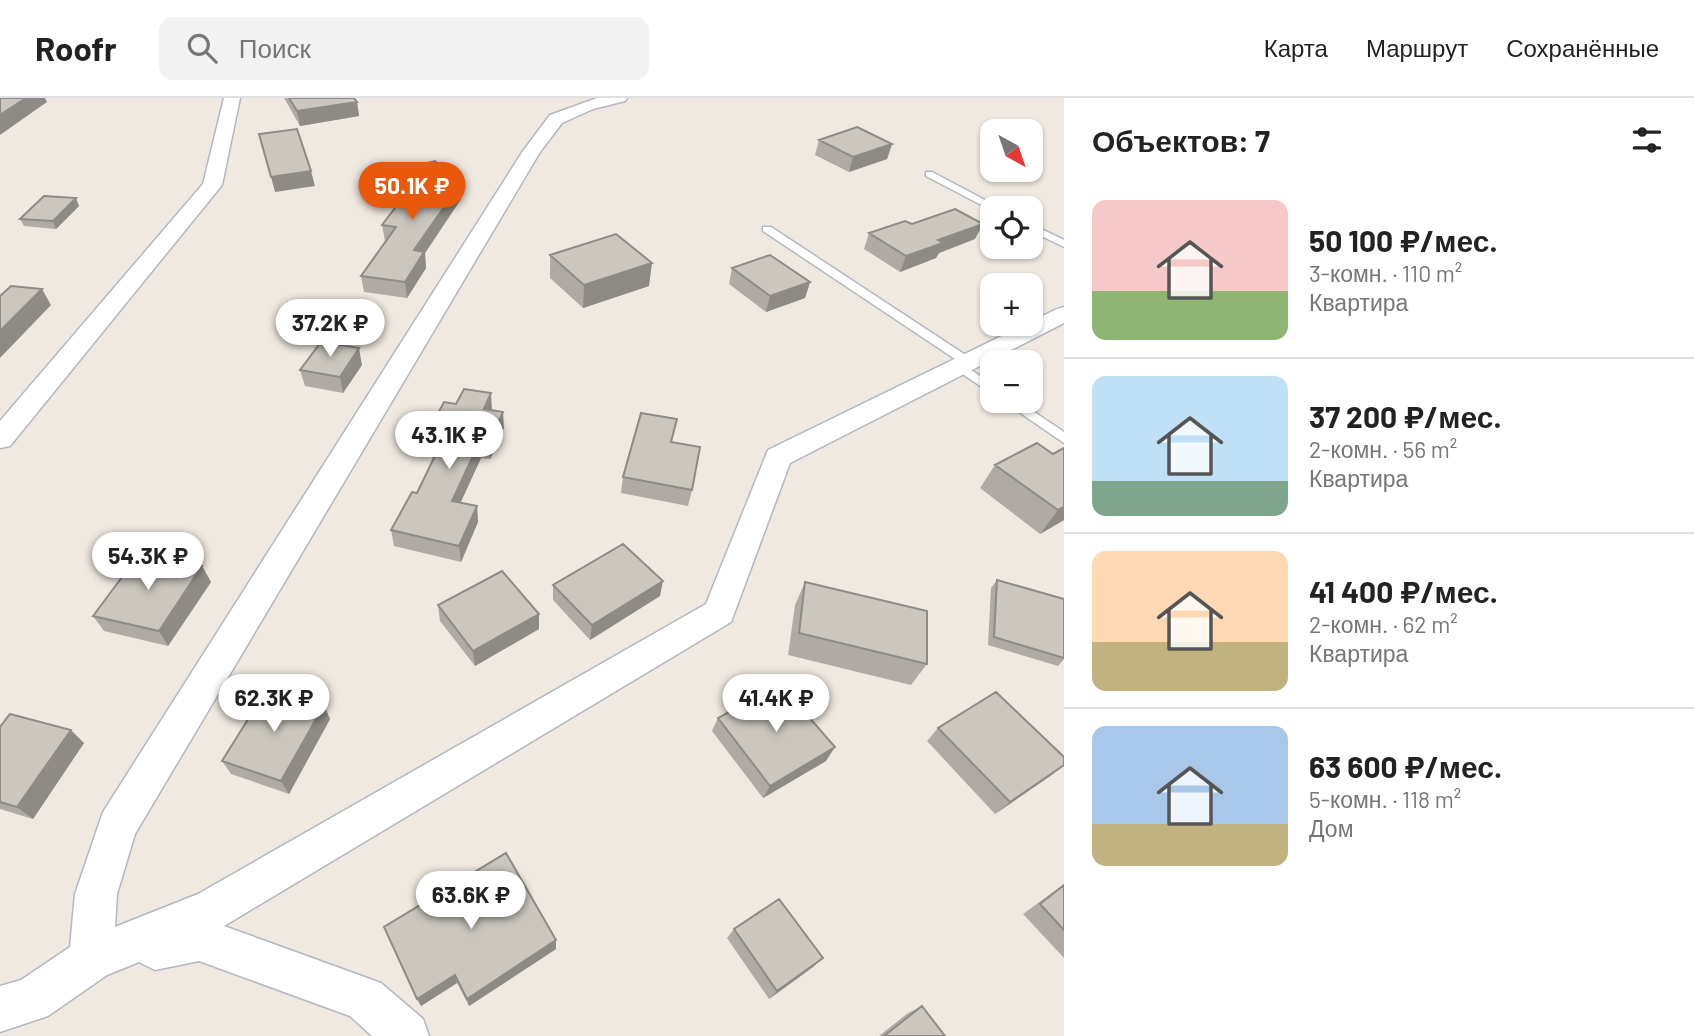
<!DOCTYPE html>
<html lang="ru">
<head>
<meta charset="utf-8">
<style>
  :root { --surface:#fff; --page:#f2f2f2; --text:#222; --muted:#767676; --line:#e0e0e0; --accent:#ea580c }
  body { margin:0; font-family:Barlow,sans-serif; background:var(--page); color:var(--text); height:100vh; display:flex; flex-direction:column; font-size:26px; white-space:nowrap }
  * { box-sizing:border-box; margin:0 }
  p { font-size:23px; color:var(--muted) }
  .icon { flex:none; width:38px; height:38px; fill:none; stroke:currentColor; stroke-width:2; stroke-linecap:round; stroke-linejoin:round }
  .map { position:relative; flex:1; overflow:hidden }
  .panel { display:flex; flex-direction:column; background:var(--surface); width:630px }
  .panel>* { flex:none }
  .needle { width:46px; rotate:140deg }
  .buttons { position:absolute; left:980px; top:21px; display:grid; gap:14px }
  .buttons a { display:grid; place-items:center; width:63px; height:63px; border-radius:14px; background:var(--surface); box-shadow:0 2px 5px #0004; font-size:35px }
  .price { position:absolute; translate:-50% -60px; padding:0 16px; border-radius:24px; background:#fff; color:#222; font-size:23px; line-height:46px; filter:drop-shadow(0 2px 4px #0008) }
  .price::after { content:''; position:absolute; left:50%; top:42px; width:21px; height:16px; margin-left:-10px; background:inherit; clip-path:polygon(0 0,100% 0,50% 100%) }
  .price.current { background:var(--accent); color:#fff }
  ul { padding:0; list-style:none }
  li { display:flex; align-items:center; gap:21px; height:175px; padding:0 28px }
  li+li { border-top:2px solid var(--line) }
  li span { display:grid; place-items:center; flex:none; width:196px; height:140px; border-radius:14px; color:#555 }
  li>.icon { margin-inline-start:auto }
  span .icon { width:84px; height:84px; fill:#fffc; stroke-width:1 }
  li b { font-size:30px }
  h2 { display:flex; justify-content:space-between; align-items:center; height:84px; padding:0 28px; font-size:30px }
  header { display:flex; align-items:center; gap:42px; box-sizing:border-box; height:98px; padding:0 35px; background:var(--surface); border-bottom:2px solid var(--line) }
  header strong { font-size:33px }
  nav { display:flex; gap:38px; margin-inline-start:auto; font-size:24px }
  .search { width:490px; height:63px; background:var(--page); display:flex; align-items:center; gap:18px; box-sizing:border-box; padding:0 24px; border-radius:14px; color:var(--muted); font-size:26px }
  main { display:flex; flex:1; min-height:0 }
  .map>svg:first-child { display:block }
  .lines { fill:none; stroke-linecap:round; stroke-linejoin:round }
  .service-casing { stroke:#b4b7c1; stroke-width:3 }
  .minor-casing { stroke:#b4b7c1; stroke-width:3 }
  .service { fill:#fff; fill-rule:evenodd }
  .minor { fill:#fff; fill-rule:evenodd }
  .wall { fill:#afaba4 }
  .shaded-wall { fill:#8e8b86 }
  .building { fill:#cbc7bf; stroke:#8e8b86; stroke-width:2 }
</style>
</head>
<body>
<header>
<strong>Roofr</strong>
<div class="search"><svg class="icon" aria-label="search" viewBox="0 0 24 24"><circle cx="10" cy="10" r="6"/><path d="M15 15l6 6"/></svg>Поиск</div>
<nav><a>Карта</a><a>Маршрут</a><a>Сохранённые</a></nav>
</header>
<main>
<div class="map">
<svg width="1064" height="938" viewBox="0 0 1064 938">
  <rect width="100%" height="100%" fill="#efe9e1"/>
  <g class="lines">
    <defs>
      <path id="service" d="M926,74h6l68,36 -9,2 -65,-34z
        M1031,126l33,16v7l-33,-16z
        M763,129h8l199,131v6h-8l30,20v10l-41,-28 2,-3h8l-198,-132z
        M1003,303h15l46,31v11z"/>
      <path id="minor" d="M224,0h16l-18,87 -212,261 -10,2v-27l203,-237z
        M597,0h30l-2,3 -32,8 -31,14 -22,29 -405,682 -18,60 -2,33 83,-33 508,-290 62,-154 258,-126c11,-3 24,-14 38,-17v16l-274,140 -59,159 -507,304 157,57 42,36 6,17h-57l-22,-20 -151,-55 -44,9 -16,-8 -32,13 -59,41 -48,16v-46l21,-6 49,-33 5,-53 28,-82 420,-661 27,-36z"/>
    </defs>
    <!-- service casing -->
    <use href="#service" class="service-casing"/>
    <!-- minor casing -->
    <use href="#minor" class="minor-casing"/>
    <!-- service -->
    <use href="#service" class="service"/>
    <!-- minor -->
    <use href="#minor" class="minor"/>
  </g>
  <!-- wall -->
  <path class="wall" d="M284,0h70l3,4 2,14 -59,10z
    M819,42l73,4 -5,15 -38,13 -34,-17z
    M407,70l53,16 1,15 -36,54 1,15 -19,30 -43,-6 -3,-16 25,-35h-1l-3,-16 30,-39 -4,-3z
    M79,108l-23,23 -32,-3 -4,-7z
    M912,126l63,15 -36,14 -3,5 -36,14 -36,-23 5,-16z
    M550,157l99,31 -66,22 -33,-30z
    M732,170l78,14 -5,16 -39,14 -37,-28z
    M362,267l-19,28 -38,-7 -5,-16z
    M492,312l12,18 -14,31 -9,-1 -21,45 17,3 1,16 -17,40 -67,-16 -3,-16 26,-37 21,-43 -7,-2 -3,-16z
    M672,344l20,48 -4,16 -67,-13 2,-16z
    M1037,345l27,77 -24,14 -60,-46 15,-23z
    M202,468l9,16 -43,64 -64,-15 -11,-15z
    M997,482l67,19v60l-6,7 -70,-21 3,-57z
    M805,484l122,82 -16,21 -123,-30 7,-50z
    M553,487l107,11 -70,44 -37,-40z
    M438,507l101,24 -64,37 -35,-45z
    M718,620l108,43 -63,37 -51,-67z
    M330,621l-41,75 -58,-20 -9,-13z
    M0,629l84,16 -51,76 -33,-10z
    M938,630l115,46 -58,40 -68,-73z
    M1064,786v74l-41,-44z
    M384,829l172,22 -87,57 -12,-23 -36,23z
    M734,831l79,38 -44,32 -42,-61z
    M922,908l23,30h-66l29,-23z"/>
  <!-- shaded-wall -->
  <path class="shaded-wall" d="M26,0h19l2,4 -47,33v-20z
    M357,4l2,14 -59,10 -3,-15z
    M892,46l-5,15 -38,13 4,-15z
    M311,73l4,15 -40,6 -4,-15z
    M460,86l1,15 -36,54 1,15 -19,30 -2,-16 9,-32z
    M76,100l3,8 -23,23 -3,-8z
    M983,126l-8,15 -36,14 -3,5 -36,14 6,-16 32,-16z
    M652,165l-3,23 -66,22 1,-23z
    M810,184l-5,16 -39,14 4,-16z
    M42,191l9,16 -51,53v-27z
    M359,250l3,17 -19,28 -3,-16z
    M491,295l1,17 -8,-1z
    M503,314l1,16 -14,31 -1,-16z
    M480,343l1,17 -27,59 -2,-16z
    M477,408l1,16 -17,40 -2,-16z
    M1064,409v13l-24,14 18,-24z
    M202,468l9,16 -43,64 -9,-15z
    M663,483l-3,15 -70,44 2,-15z
    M539,516v15l-64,37 -2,-15z
    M324,607l6,14 -41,75 -8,-13z
    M71,632l13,13 -51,76 -16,-12z
    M835,649l-9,14 -63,37 7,-12z
    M1064,667l-11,9 -58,40 15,-12z
    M556,842v9l-87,57 -2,-7z
    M823,860l-10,9 -44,32 8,-8z
    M455,877l2,8 -36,23 -4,-7z"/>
  <!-- building -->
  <path class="building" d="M0,0h26l-26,17z
    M289,0h65l3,4 -60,9z
    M857,29l35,17 -39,13 -34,-17z
    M297,31l14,42 -40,6 -12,-43z
    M435,63l25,23 -46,66 10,2 -19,30 -44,-6 35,-49 -14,-2 35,-46 -10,-11z
    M44,98l32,2 -23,23 -33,-2z
    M955,111l28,15 -45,16 5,3 -37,13 -37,-23 36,-12 7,3z
    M616,136l36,29 -68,22 -34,-30z
    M770,157l40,27 -40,14 -38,-28z
    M11,188l31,3 -42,42v-35z
    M321,244l38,6 -19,29 -40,-7z
    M464,291l27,4 -7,16 19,3 -14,31 -9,-2 -28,60 25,5 -18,40 -68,-16 21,-38 5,1 28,-58 -17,-3 16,-30 12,2z
    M641,315l36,6 -6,23 29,5 -8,43 -69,-13z
    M1037,345l16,11 11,-6v59l-6,3 -63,-45z
    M623,446l40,37 -71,44 -39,-40z
    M140,455l62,13 -43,65 -66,-15z
    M502,473l37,43 -66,37 -35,-46z
    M997,482l67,19v59l-70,-21z
    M805,484l122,29v53l-128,-31z
    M780,586l55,63 -65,39 -52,-68z
    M268,589l56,18 -43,76 -59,-20z
    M996,594l68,65v8l-54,37 -72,-74z
    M10,616l61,16 -54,77 -17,-5v-75z
    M506,755l50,87 -89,59 -12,-24 -38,24 -33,-72z
    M1064,787v45l-24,-26z
    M779,801l44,59 -46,33 -43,-62z
    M922,908l23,30h-61z"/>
</svg>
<div class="buttons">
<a><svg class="needle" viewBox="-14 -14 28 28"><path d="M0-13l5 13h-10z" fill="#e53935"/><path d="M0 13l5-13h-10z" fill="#767676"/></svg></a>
<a><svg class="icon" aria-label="locate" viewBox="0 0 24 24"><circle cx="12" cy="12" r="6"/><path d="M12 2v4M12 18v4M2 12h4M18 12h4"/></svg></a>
<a>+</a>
<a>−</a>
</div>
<b class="price current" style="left:412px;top:124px">50.1K ₽</b>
<b class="price" style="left:330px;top:261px">37.2K ₽</b>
<b class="price" style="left:449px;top:373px">43.1K ₽</b>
<b class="price" style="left:148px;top:494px">54.3K ₽</b>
<b class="price" style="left:274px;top:636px">62.3K ₽</b>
<b class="price" style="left:776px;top:636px">41.4K ₽</b>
<b class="price" style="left:471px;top:833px">63.6K ₽</b>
</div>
<section class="panel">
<h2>Объектов: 7<svg class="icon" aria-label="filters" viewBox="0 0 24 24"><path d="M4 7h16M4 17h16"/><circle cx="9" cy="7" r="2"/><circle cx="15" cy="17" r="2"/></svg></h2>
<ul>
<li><span style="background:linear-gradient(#f6c9c9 65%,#8fb573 0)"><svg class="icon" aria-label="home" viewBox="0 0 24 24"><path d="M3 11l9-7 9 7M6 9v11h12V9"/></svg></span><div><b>50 100 ₽/мес.</b><p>3-комн. · 110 m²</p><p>Квартира</p></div></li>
<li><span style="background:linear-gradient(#bfe0f5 75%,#7fa58c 0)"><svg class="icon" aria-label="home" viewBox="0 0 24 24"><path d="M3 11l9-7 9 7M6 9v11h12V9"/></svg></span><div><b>37 200 ₽/мес.</b><p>2-комн. · 56 m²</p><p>Квартира</p></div></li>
<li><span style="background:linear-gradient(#ffd9b3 65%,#c2b280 0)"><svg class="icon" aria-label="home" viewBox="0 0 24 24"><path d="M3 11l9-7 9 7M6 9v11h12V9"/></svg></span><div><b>41 400 ₽/мес.</b><p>2-комн. · 62 m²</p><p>Квартира</p></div></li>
<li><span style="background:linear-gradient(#a9c7e8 70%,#c2b280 0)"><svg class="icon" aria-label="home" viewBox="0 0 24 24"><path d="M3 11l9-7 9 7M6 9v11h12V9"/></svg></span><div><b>63 600 ₽/мес.</b><p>5-комн. · 118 m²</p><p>Дом</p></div></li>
</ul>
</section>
</main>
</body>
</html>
